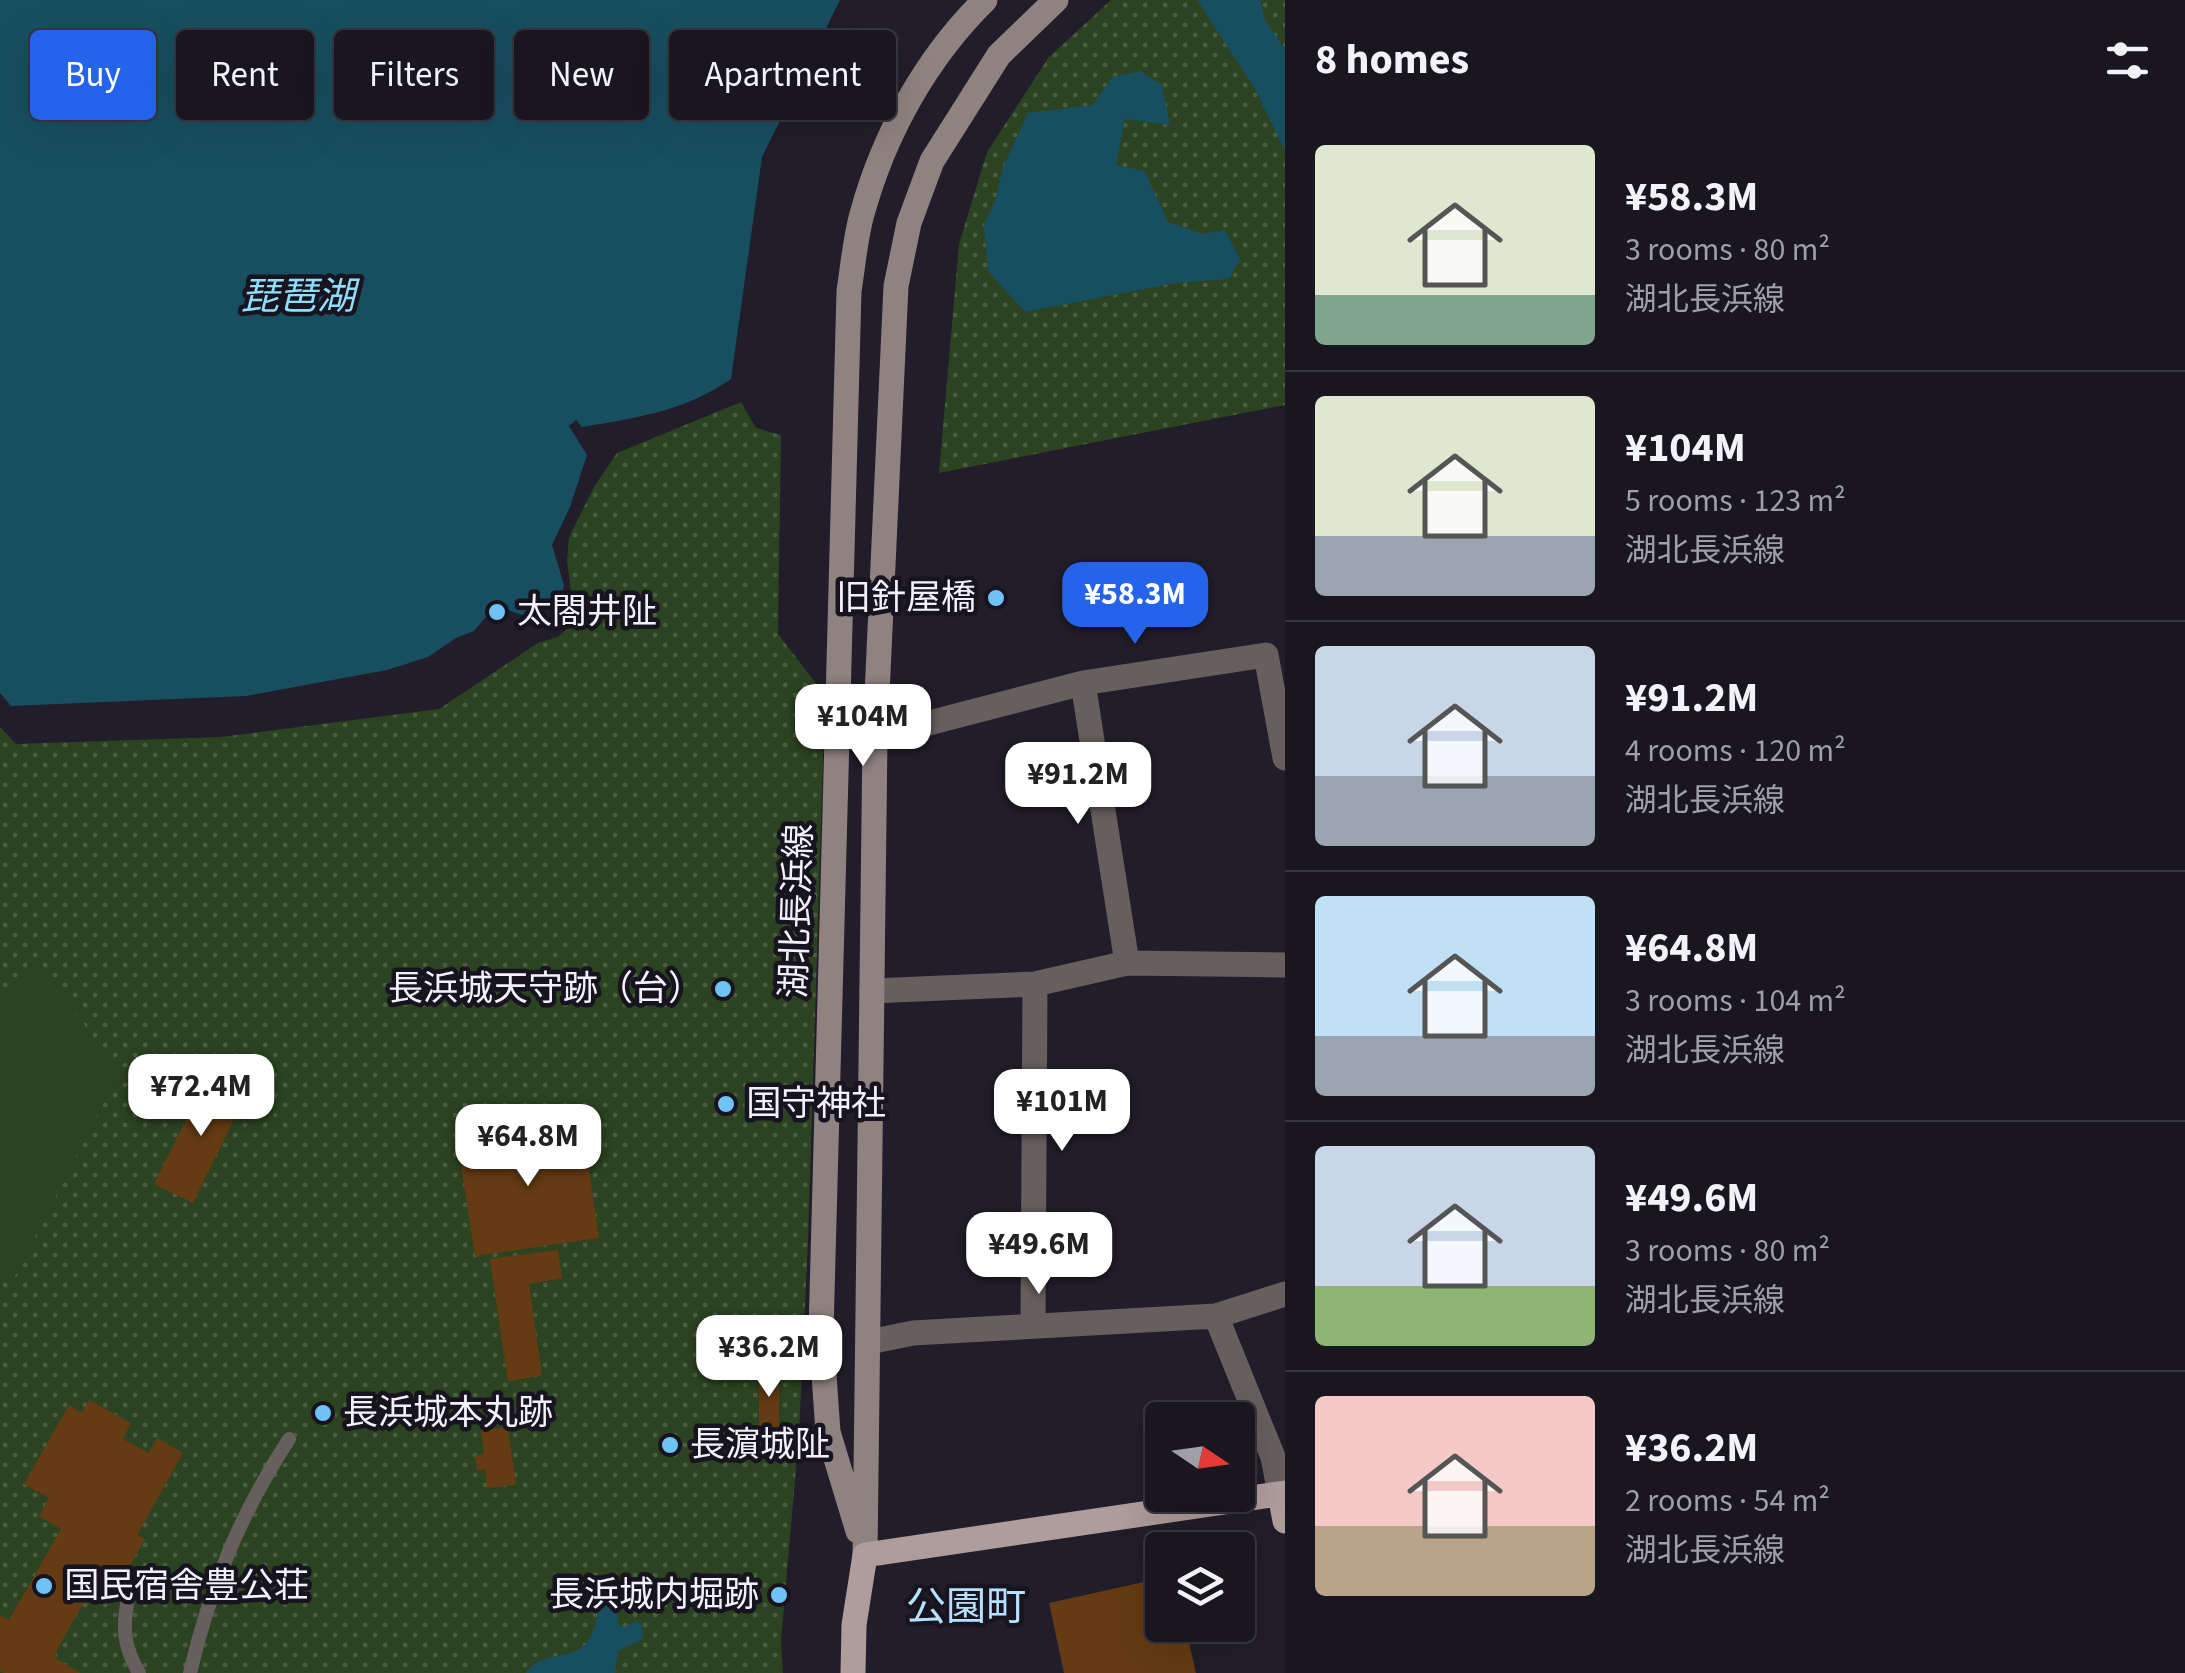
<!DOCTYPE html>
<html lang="en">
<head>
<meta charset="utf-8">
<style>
  :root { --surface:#191620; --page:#26232d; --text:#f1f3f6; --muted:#9f9fa5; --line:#37353e; --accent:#2563eb }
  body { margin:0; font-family:"Source Sans 3","Noto Sans JP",sans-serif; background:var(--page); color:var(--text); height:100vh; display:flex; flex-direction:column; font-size:38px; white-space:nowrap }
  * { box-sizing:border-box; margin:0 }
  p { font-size:32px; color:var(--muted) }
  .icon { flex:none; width:55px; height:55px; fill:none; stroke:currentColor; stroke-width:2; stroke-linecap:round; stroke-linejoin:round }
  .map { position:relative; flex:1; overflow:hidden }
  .details { display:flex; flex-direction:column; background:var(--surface); width:900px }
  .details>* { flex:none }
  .guide { position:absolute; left:30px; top:30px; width:950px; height:90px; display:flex; gap:20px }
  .needle { width:65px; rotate:103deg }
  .controls { position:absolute; left:1145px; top:1402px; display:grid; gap:20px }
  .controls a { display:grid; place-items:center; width:110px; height:110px; border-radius:10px; background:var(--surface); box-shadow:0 10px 40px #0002,0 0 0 2px var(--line); font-size:50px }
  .price { position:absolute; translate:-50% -85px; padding:0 22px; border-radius:20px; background:#fff; color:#222; font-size:32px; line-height:65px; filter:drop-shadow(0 2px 5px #0008) }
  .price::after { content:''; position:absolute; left:50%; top:60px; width:30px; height:22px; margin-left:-15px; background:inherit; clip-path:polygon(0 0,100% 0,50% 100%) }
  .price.selected { background:var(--accent); color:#fff }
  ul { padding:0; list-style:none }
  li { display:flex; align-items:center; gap:30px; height:250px; padding:0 30px }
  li+li { border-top:2px solid var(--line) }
  li span { display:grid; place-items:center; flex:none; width:280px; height:200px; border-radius:10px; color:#555 }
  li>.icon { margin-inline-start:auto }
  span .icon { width:120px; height:120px; fill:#fffc; stroke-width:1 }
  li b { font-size:42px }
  h2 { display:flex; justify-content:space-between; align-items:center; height:120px; padding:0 30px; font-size:42px }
  .chip { padding:0 35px; border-radius:10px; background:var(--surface); box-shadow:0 10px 40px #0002,0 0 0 2px var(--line); font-size:35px; line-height:90px }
  .chip.selected { background:var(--accent); color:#fff }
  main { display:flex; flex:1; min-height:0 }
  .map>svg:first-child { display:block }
  .park { fill:url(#park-dots) }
  .garden { fill:#2c4321 }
  .water { fill:#184f60 }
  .building { fill:#643b13 }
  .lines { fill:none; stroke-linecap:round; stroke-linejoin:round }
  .service { stroke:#675e5e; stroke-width:14 }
  .minor { stroke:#675e5e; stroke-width:25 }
  .secondary { stroke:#8f8281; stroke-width:25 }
  .primary { stroke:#af9d9c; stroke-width:25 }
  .poi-dot { fill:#70c1f4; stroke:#171420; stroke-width:4 }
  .labels { text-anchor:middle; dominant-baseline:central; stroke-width:9; stroke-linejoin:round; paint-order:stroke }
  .poi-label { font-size:35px; fill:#f2f0f9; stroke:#171420; text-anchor:start }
  .street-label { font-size:35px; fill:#f2f0f9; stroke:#171420 }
  .water-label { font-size:38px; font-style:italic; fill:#8eddf9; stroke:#171420 }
  .quarter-label { font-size:40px; fill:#b6e1fe; stroke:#171420 }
</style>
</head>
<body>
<main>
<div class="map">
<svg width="1285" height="1673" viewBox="0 0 1285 1673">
  <defs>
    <pattern id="park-dots" width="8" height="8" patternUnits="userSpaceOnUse" patternTransform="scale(2.5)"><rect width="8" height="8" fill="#2c4321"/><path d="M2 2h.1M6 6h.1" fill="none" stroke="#4b5e42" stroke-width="1.8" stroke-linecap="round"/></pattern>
  </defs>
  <rect width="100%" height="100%" fill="#211d2a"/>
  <!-- park -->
  <path class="park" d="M1111,0h174v405l-346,68 20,-229 28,-92 62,-95z
    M741,402l15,26 25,7 -3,199 47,61 -17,546 -9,193 -18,207 2,32h-783v-946l16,17 205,-7 218,-28 99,-66 20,-6 17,-16 -8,-60 2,-24 25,-50 23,-34z"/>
  <!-- garden -->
  <path class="garden" d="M36,959l83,113 -105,206 -14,-2v-276z"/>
  <!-- water -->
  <path class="water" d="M0,0h840l-78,157 -31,222c-46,32 -95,39 -149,48l-6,-7 -7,6 18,29 -17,52 -18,38 12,40 -2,9 -40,21 -27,-9 -21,25 -18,7 -28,19 -41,13 -141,26 -235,10 -11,-13z
    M1197,0h63l5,20 20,29v102l-30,-62z
    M1141,71l21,14 8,40 -45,-6 -9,46 29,6 23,51 35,12 22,-4 15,29 -11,20 -54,4 -150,29 -37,-41 -4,-47 11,-23 8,-34 25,-54 65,-8 19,-28z
    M617,1595l1,30 7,2 11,-6 6,5 1,13 -25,12 -3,22h-90c21,-25 46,-10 63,-32 12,-16 6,-40 29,-46z"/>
  <!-- building -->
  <path class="building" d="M209,1074l38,19 -54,110 -39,-19z
    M582,1122l17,116 -124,18 -18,-116z
    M558,1250l4,28 -33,6 13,91 -34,7 -18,-123z
    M759,1358h20v85h-20z
    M89,1400l42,23 -8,16 26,14 8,-15 26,15 -46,82 8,4 -22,39 -19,-11 -46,81 -3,10 26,15h-77l-4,-2v-56l9,5 52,-91 -22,-13 10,-18 -25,-14 45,-79 13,8z
    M508,1427l8,58 -29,3 -2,-19 -8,1 -2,-14 9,-2 -3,-23z
    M1162,1578v47h23l11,48h-132l-15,-70z"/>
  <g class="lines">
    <!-- service -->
    <path class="service" d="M128,1599c-6,29 -4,48 11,74
      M190,1673c20,-86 51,-160 99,-234"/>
    <!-- minor -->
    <path class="minor" d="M1083,683l44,280
      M875,737l208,-54 183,-28 19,103
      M872,991l163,-7 92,-21 158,2
      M1033,1325l2,-341
      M869,1342l44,-9 303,-17
      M1280,1494l-7,-37 -57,-141 69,-22"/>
    <!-- secondary -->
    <path class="secondary" d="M858,1531l-30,-99 -7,-100 28,-1041c4,-25 6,-52 13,-77 22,-80 64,-156 123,-214
      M865,1555l10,-818 21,-451 13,-63 23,-62 67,-106 57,-55"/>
    <!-- primary -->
    <path class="primary" d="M1280,1494l5,27
      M853,1673l1,-48 11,-70 420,-62"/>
  </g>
  <!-- markers -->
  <g class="poi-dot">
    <circle cx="996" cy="598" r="10"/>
    <circle cx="497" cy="612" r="10"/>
    <circle cx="723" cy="989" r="10"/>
    <circle cx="726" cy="1104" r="10"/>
    <circle cx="323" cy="1413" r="10"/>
    <circle cx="670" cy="1445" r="10"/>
    <circle cx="44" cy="1586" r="10"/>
    <circle cx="779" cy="1595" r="10"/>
  </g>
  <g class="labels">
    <!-- poi labels -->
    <g class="poi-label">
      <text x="976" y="598" text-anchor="end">旧針屋橋</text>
      <text x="517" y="612">太閤井阯</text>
      <text x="703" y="989" text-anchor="end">長浜城天守跡（台）</text>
      <text x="746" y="1104">国守神社</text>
      <text x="343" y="1413">長浜城本丸跡</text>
      <text x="690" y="1445">長濵城阯</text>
      <text x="64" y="1586">国民宿舎豊公荘</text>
      <text x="759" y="1595" text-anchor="end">長浜城内堀跡</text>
    </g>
    <!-- street labels -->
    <g class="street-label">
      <text transform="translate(797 911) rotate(-88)">湖北長浜線</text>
    </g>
    <!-- water labels -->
    <g class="water-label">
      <text x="298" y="297">琵琶湖</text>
    </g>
    <!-- quarter labels -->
    <g class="quarter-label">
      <text x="966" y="1607">公園町</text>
    </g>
  </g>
</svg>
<div class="controls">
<a><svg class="needle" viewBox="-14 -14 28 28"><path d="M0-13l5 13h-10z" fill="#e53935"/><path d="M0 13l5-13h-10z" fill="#9f9fa5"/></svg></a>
<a><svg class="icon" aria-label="layers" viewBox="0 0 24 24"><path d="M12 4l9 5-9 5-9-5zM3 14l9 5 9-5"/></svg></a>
</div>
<b class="price selected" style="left:1135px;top:647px">¥58.3M</b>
<b class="price" style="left:863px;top:769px">¥104M</b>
<b class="price" style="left:1078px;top:827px">¥91.2M</b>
<b class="price" style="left:201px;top:1139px">¥72.4M</b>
<b class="price" style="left:1062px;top:1154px">¥101M</b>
<b class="price" style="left:528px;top:1189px">¥64.8M</b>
<b class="price" style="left:1039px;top:1297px">¥49.6M</b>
<b class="price" style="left:769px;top:1400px">¥36.2M</b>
<div class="guide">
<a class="chip selected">Buy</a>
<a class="chip">Rent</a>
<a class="chip">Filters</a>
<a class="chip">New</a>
<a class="chip">Apartment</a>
</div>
</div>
<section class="details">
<h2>8 homes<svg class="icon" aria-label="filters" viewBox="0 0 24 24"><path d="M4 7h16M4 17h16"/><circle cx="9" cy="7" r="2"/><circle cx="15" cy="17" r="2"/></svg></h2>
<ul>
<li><span style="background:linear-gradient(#dfe7d0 75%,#7fa58c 0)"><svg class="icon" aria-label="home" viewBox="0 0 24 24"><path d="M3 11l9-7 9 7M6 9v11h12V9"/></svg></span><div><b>¥58.3M</b><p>3 rooms · 80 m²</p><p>湖北長浜線</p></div></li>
<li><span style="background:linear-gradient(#dfe7d0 70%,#9aa5b1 0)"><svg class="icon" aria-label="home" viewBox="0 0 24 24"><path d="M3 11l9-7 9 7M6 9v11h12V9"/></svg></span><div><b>¥104M</b><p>5 rooms · 123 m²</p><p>湖北長浜線</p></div></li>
<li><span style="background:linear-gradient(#c9d6e8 65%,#9aa5b1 0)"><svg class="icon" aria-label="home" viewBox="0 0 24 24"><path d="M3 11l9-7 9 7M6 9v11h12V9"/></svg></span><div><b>¥91.2M</b><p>4 rooms · 120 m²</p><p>湖北長浜線</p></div></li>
<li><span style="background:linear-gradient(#bfe0f5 70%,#9aa5b1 0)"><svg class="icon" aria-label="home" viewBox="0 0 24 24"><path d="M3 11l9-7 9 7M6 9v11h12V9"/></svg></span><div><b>¥64.8M</b><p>3 rooms · 104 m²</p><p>湖北長浜線</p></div></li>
<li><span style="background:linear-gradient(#c9d6e8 70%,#8fb573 0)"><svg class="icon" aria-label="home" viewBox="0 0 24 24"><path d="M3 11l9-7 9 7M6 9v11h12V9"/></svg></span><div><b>¥49.6M</b><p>3 rooms · 80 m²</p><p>湖北長浜線</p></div></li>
<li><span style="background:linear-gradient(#f6c9c9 65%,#b9a48a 0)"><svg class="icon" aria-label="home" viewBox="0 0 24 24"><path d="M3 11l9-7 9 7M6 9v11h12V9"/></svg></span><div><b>¥36.2M</b><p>2 rooms · 54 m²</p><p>湖北長浜線</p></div></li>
</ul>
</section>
</main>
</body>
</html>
